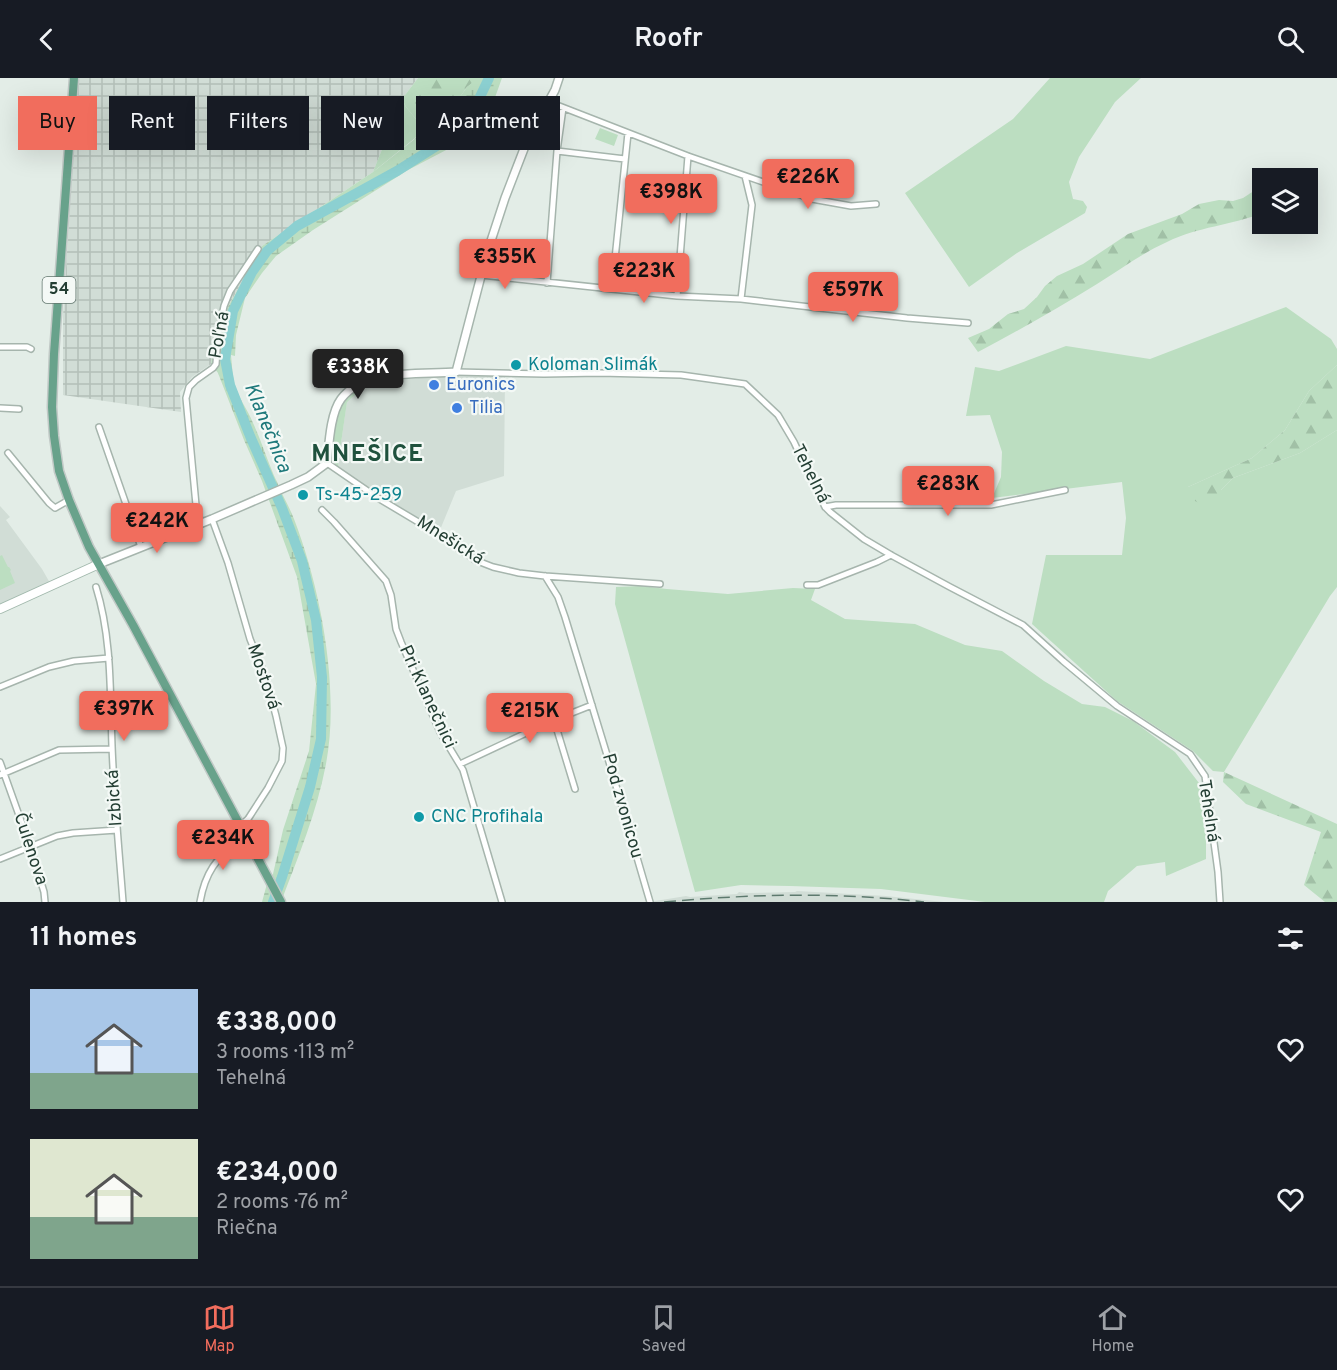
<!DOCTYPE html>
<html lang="en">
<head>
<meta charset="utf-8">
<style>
  :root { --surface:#171b24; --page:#242831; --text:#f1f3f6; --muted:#9ea1a6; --line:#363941; --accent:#f16d5d }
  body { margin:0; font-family:Overpass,sans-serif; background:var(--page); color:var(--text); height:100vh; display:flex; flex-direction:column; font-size:22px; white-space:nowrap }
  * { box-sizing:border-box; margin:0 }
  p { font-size:20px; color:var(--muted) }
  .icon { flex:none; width:33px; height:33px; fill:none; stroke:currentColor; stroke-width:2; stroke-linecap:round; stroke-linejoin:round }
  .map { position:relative; height:824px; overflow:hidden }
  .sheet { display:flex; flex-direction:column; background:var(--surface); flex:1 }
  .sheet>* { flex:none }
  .top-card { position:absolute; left:18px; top:18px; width:600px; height:54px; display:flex; gap:12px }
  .tools { position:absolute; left:1252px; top:90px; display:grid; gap:12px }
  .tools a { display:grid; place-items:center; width:66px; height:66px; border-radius:0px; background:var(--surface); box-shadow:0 6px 24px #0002; font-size:30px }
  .price { position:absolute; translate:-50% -51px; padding:0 14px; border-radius:6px; background:var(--accent); color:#111; font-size:20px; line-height:39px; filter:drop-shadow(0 2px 3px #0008) }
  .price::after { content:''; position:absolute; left:50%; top:36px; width:18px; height:14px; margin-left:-9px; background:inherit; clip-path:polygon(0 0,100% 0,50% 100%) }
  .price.on { background:#222; color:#fff }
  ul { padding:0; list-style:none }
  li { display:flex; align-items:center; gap:18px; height:150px; padding:0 30px }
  li span { display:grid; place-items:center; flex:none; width:168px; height:120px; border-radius:0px; color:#555 }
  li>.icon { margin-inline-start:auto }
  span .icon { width:72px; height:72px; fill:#fffc; stroke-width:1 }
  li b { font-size:26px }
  h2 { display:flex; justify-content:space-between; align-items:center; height:72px; padding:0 30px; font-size:26px }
  .chip { padding:0 21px; border-radius:0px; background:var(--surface); box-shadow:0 6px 24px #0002; font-size:21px; line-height:54px }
  .chip.on { background:var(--accent); color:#111 }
  header { display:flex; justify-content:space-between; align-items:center; height:78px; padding:0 30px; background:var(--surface); font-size:27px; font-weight:600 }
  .dock { display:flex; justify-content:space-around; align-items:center; height:84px; border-top:2px solid var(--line); background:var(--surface); font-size:16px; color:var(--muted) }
  .dock a { display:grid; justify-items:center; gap:3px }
  .dock .on { color:var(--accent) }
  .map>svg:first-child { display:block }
  .built { fill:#d1ddd6 }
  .industrial { fill:url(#industrial-grid) }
  .green { fill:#bcdec1 }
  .forest { fill:url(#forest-firs) }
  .wetland { fill:url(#wetland-marsh) }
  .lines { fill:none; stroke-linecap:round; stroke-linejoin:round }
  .river { stroke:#8cd0d1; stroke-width:10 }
  .minor-casing { stroke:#a6b5ad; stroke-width:8 }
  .tertiary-casing { stroke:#a6b5ad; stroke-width:10 }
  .secondary-casing { stroke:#a2b9ad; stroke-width:10 }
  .primary-casing { stroke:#c1c9c6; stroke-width:11 }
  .minor { stroke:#fff; stroke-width:5 }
  .tertiary { stroke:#fff; stroke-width:7 }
  .secondary { stroke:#fff; stroke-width:8 }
  .primary { stroke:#68a28b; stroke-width:8 }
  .rail { stroke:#5d7a6e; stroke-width:1.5; stroke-dasharray:12 6; stroke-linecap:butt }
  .culture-dot { fill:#0f9aa8; stroke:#f4f9f6; stroke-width:2 }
  .shop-dot { fill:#3f7fe0; stroke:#f4f9f6; stroke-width:2 }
  .labels { text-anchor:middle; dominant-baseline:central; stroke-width:4.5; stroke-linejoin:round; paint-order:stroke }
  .shield { fill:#f4f9f6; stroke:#62766e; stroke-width:1.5 }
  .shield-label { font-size:16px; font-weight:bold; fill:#233e33 }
  .street-label { font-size:18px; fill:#233e33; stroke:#f4f9f6 }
  .culture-label { font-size:18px; fill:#0d838f; stroke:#f4f9f6; text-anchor:start }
  .shop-label { font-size:18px; fill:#366cbe; stroke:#f4f9f6; text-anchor:start }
  .water-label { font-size:20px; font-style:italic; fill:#1d787a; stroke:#f4f9f6 }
  .district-label { font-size:24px; font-weight:bold; letter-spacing:1.5px; fill:#1f513d; stroke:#f4f9f6 }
</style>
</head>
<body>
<header><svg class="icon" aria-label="back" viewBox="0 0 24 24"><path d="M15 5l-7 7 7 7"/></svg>Roofr<svg class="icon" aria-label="search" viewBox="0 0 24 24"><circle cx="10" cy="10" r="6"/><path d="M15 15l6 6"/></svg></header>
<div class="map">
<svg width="1337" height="824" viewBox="0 0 1337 824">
  <defs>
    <pattern id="industrial-grid" width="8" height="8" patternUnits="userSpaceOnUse" patternTransform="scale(1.5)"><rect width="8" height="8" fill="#d1ddd6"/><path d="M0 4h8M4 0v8" fill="none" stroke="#b3bfb8"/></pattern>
    <pattern id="forest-firs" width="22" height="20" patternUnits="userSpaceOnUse" patternTransform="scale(1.5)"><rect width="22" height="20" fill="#bcdec1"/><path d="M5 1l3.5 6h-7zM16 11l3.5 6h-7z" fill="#a1c0a6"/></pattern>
    <pattern id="wetland-marsh" width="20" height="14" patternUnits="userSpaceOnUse" patternTransform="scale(1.5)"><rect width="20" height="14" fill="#bcdec1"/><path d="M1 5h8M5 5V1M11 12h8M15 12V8" fill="none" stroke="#a1c0a6"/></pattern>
  </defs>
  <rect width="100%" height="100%" fill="#e3ede7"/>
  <!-- built -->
  <path class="built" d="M456,296l49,3 -1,99 -48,15 -16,39 -57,-31 -44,-32 -1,-3 9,-63 14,-12 12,-6z
    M0,428l10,11 -4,3 36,49 8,14 -50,22z
    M797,813l89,5 58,6h-295l37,-6 4,1 47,-3 2,-2 7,1 49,-1z"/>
  <!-- industrial -->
  <path class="industrial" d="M78,0h340l-16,21 -29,73 -111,74 -48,86 -3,32 -19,13 -12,15 1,20 -118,-17v-79z"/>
  <!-- green -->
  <path class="green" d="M1050,0h91l-26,24 -36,55 -10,25 4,17 10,2 4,6 -2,6 -68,40 -48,34 -64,-94 108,-74z
    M402,21l4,8 19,23 -52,42z
    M600,50l18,7 -4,11 -19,-7z
    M1286,229l45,32 6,10v16l-28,26 -24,39 -33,28 -64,29 33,3 12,-12 67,-25 37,-23v157l-7,9 -106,176 -11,-1 -20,-20 -76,-50 -85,-77 14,-69h76l4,-37 -4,-36 -130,16 9,-21 1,-25 -12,-37 -24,1 9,-49 24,4 67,-25 84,13z
    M359,311h2l-14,13 -9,62 1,3 -3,-1c-8,-14 -3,-52 8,-65 4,-4 10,-8 15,-12z
    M2,477l6,12h1l2,3 -1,1 5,12 -15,7v-34z
    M641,508l26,3 61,5 65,-6 22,1 -4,11 34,19 70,5 50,21 37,6 42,30 38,23 23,3 28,14 42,31 24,31 7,43v33l-40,17 -1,-14 -28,4 -29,25 -4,11h-119l-104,-13 -91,-3 -49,-1 -46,7 -80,-288 1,-17z"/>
  <!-- forest -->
  <path class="forest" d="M418,0h55l1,4 -7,5 -17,24 -25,19 -19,-23 -4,-8z
    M1263,107v28c-31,12 -66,14 -96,29 -25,11 -47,28 -70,42 -39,24 -79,47 -119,68l-10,-14 21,-9 19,-15 16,-5 13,-12 8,-11 12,-10 26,-12 45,-30 54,-20 17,-10 20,-4 14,1 10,-3z
    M1337,287v65l-37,23 -67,25 -12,12 -7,14 -11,1 -10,-5 -5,-13 64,-29 33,-28 24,-39z
    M1224,694l113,52v78h-12l-21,-17 17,-53 -75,-28 -23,-22z"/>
  <!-- wetland -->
  <path class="wetland" d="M473,0h29l-9,25 -15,23 -28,22 -42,22 -95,60 -37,26 -14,17 -17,25 -9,37 -1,21 -4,-1c1,9 1,18 3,27 3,14 14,28 19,41 9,19 15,40 24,59 5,13 12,24 17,37 27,70 46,171 32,245 -9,48 -28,93 -45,138h-19l6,-22 5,-6 10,-44 26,-79 7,-67 -19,-107 -35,-96 -18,-41 -26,-67 -7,-9 3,-32 48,-86 111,-74 77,-61 17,-24 6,-5z"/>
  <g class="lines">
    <!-- river -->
    <path class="river" d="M273,824l9,-25 28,-90 11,-48 1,-62 -6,-57 -14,-59 -20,-53 -32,-72 -20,-51 -5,-26 8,-48 19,-39 15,-21 30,-25 100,-55 68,-43 24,-50"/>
    <defs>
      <path id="minor" d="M549,24l139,54 124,43 39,7 25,-2
        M557,73l68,8
        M481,197l196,21 64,3 166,19 61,5
        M547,205l10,-132 6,-43
        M612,210l16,-155
        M677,218l11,-140
        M741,221l11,-94 -7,-29
        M0,269h27l4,2
        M456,294l88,2 56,-1 81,2 64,9 33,31 16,27 17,37 14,28 5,5 34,27 27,16 59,32 73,38 40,36 54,45 73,48 15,22 13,96 2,30
        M0,330l19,1
        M99,349l42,120
        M8,375l41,50 6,5 14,-8
        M327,385l51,35 57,34 40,28 18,7 26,6 26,3 115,8
        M825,429l11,-2h155l74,-15
        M322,432l12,12 52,59 5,14 5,34 5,13 39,90 23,38 39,132
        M212,441l16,44 22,76 16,39 10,38 7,32 -1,13 -14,27 -20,31 -8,7
        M201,446l-5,-19 -10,-107 3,-11 7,-7 17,-12 3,-4 2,-29 6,-29 6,-15 28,-42
        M545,498l13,21 7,20 42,138 43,147
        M807,507h11l59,-23 14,-7
        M96,509c16,51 14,106 16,159 2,52 7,104 11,156
        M0,609l49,-20 25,-6 35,-3
        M554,642l21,69
        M0,684l30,84 14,46 1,10
        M460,686l94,-44 38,-15
        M0,697l59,-25 53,-1
        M0,781l57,-23 16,-3 44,-3
        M200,824c6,-35 20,-45 44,-69"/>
      <path id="tertiary" d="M99,486l113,-45 79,-34 17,-8 19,-14c2,-18 3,-49 14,-64 23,-31 81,-24 115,-27l31,-119 18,-55 22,-57 28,-51 4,-12"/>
      <path id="secondary" d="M0,531l99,-45"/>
      <path id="primary" d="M74,0l-20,276 -2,53 2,29 5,35 10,29 20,47 44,78 148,277"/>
    </defs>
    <!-- minor casing -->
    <use href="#minor" class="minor-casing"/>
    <!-- tertiary casing -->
    <use href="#tertiary" class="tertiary-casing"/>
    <!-- secondary casing -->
    <use href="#secondary" class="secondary-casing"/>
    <!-- primary casing -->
    <use href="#primary" class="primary-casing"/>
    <!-- minor -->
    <use href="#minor" class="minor"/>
    <!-- tertiary -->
    <use href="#tertiary" class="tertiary"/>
    <!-- secondary -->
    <use href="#secondary" class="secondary"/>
    <!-- primary -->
    <use href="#primary" class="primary"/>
    <!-- rail -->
    <path class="rail" d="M664,824c87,-8 173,-10 260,0"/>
  </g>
  <!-- markers -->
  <g class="culture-dot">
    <circle cx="516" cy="287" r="6"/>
    <circle cx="303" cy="417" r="6"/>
    <circle cx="419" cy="739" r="6"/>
  </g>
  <g class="shop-dot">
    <circle cx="434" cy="307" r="6"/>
    <circle cx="457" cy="330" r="6"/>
  </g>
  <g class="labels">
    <!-- shield labels -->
    <rect class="shield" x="42.5" y="199" width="33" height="26" rx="4.5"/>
    <g class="shield-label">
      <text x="59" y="212">54</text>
    </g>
    <!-- street labels -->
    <g class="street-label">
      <text transform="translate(220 257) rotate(-80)">Poľná</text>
      <text transform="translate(810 396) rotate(63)">Tehelná</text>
      <text transform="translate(450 463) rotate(32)">Mnešická</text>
      <text transform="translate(263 599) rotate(71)">Mostová</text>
      <text transform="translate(427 619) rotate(65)">Pri Klanečnici</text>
      <text transform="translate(115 720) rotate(-94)">Izbická</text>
      <text transform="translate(622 728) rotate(74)">Pod zvonicou</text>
      <text transform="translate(1208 733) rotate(81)">Tehelná</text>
      <text transform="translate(30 771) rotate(72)">Čulenova</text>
    </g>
    <!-- culture labels -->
    <g class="culture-label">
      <text x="528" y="287">Koloman Slimák</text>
      <text x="315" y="417">Ts-45-259</text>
      <text x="431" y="739">CNC Profihala</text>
    </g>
    <!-- shop labels -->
    <g class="shop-label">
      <text x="446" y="307">Euronics</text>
      <text x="469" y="330">Tilia</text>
    </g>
    <!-- water labels -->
    <g class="water-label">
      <text transform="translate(267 350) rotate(68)">Klanečnica</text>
    </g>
    <!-- district labels -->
    <g class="district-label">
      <text x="368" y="377">MNEŠICE</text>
    </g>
  </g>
</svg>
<div class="tools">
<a><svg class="icon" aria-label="layers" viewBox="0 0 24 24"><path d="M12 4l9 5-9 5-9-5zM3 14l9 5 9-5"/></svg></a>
</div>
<b class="price" style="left:808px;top:132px">€226K</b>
<b class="price" style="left:671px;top:147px">€398K</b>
<b class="price" style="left:505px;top:212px">€355K</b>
<b class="price" style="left:644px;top:226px">€223K</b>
<b class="price" style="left:853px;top:245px">€597K</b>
<b class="price on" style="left:358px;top:322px">€338K</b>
<b class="price" style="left:948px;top:439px">€283K</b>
<b class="price" style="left:157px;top:476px">€242K</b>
<b class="price" style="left:124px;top:664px">€397K</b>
<b class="price" style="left:530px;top:666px">€215K</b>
<b class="price" style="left:223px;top:793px">€234K</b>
<div class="top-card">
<a class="chip on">Buy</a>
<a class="chip">Rent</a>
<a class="chip">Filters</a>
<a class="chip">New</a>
<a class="chip">Apartment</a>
</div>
</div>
<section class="sheet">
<h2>11 homes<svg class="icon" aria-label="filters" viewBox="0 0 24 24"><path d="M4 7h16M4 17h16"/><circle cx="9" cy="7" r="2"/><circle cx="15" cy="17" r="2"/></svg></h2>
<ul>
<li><span style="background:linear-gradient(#a9c7e8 70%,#7fa58c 0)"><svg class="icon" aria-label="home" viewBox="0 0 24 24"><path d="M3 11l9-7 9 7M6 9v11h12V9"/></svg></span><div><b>€338,000</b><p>3 rooms · 113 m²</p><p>Tehelná</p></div><svg class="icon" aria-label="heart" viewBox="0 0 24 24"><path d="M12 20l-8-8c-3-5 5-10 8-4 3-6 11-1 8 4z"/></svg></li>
<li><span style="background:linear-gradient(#dfe7d0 65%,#7fa58c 0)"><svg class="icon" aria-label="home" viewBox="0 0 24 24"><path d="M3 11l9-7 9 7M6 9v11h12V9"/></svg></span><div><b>€234,000</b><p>2 rooms · 76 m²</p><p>Riečna</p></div><svg class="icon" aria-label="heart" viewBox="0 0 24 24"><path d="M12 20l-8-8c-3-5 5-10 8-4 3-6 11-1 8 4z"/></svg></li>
</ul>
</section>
<nav class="dock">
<a class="on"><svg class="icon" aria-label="map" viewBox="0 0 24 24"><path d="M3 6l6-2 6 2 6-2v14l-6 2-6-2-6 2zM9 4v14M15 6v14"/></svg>Map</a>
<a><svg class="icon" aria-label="saved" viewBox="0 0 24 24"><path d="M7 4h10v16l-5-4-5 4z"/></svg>Saved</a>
<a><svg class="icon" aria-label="home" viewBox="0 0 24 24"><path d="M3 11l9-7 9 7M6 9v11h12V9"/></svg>Home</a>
</nav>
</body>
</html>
